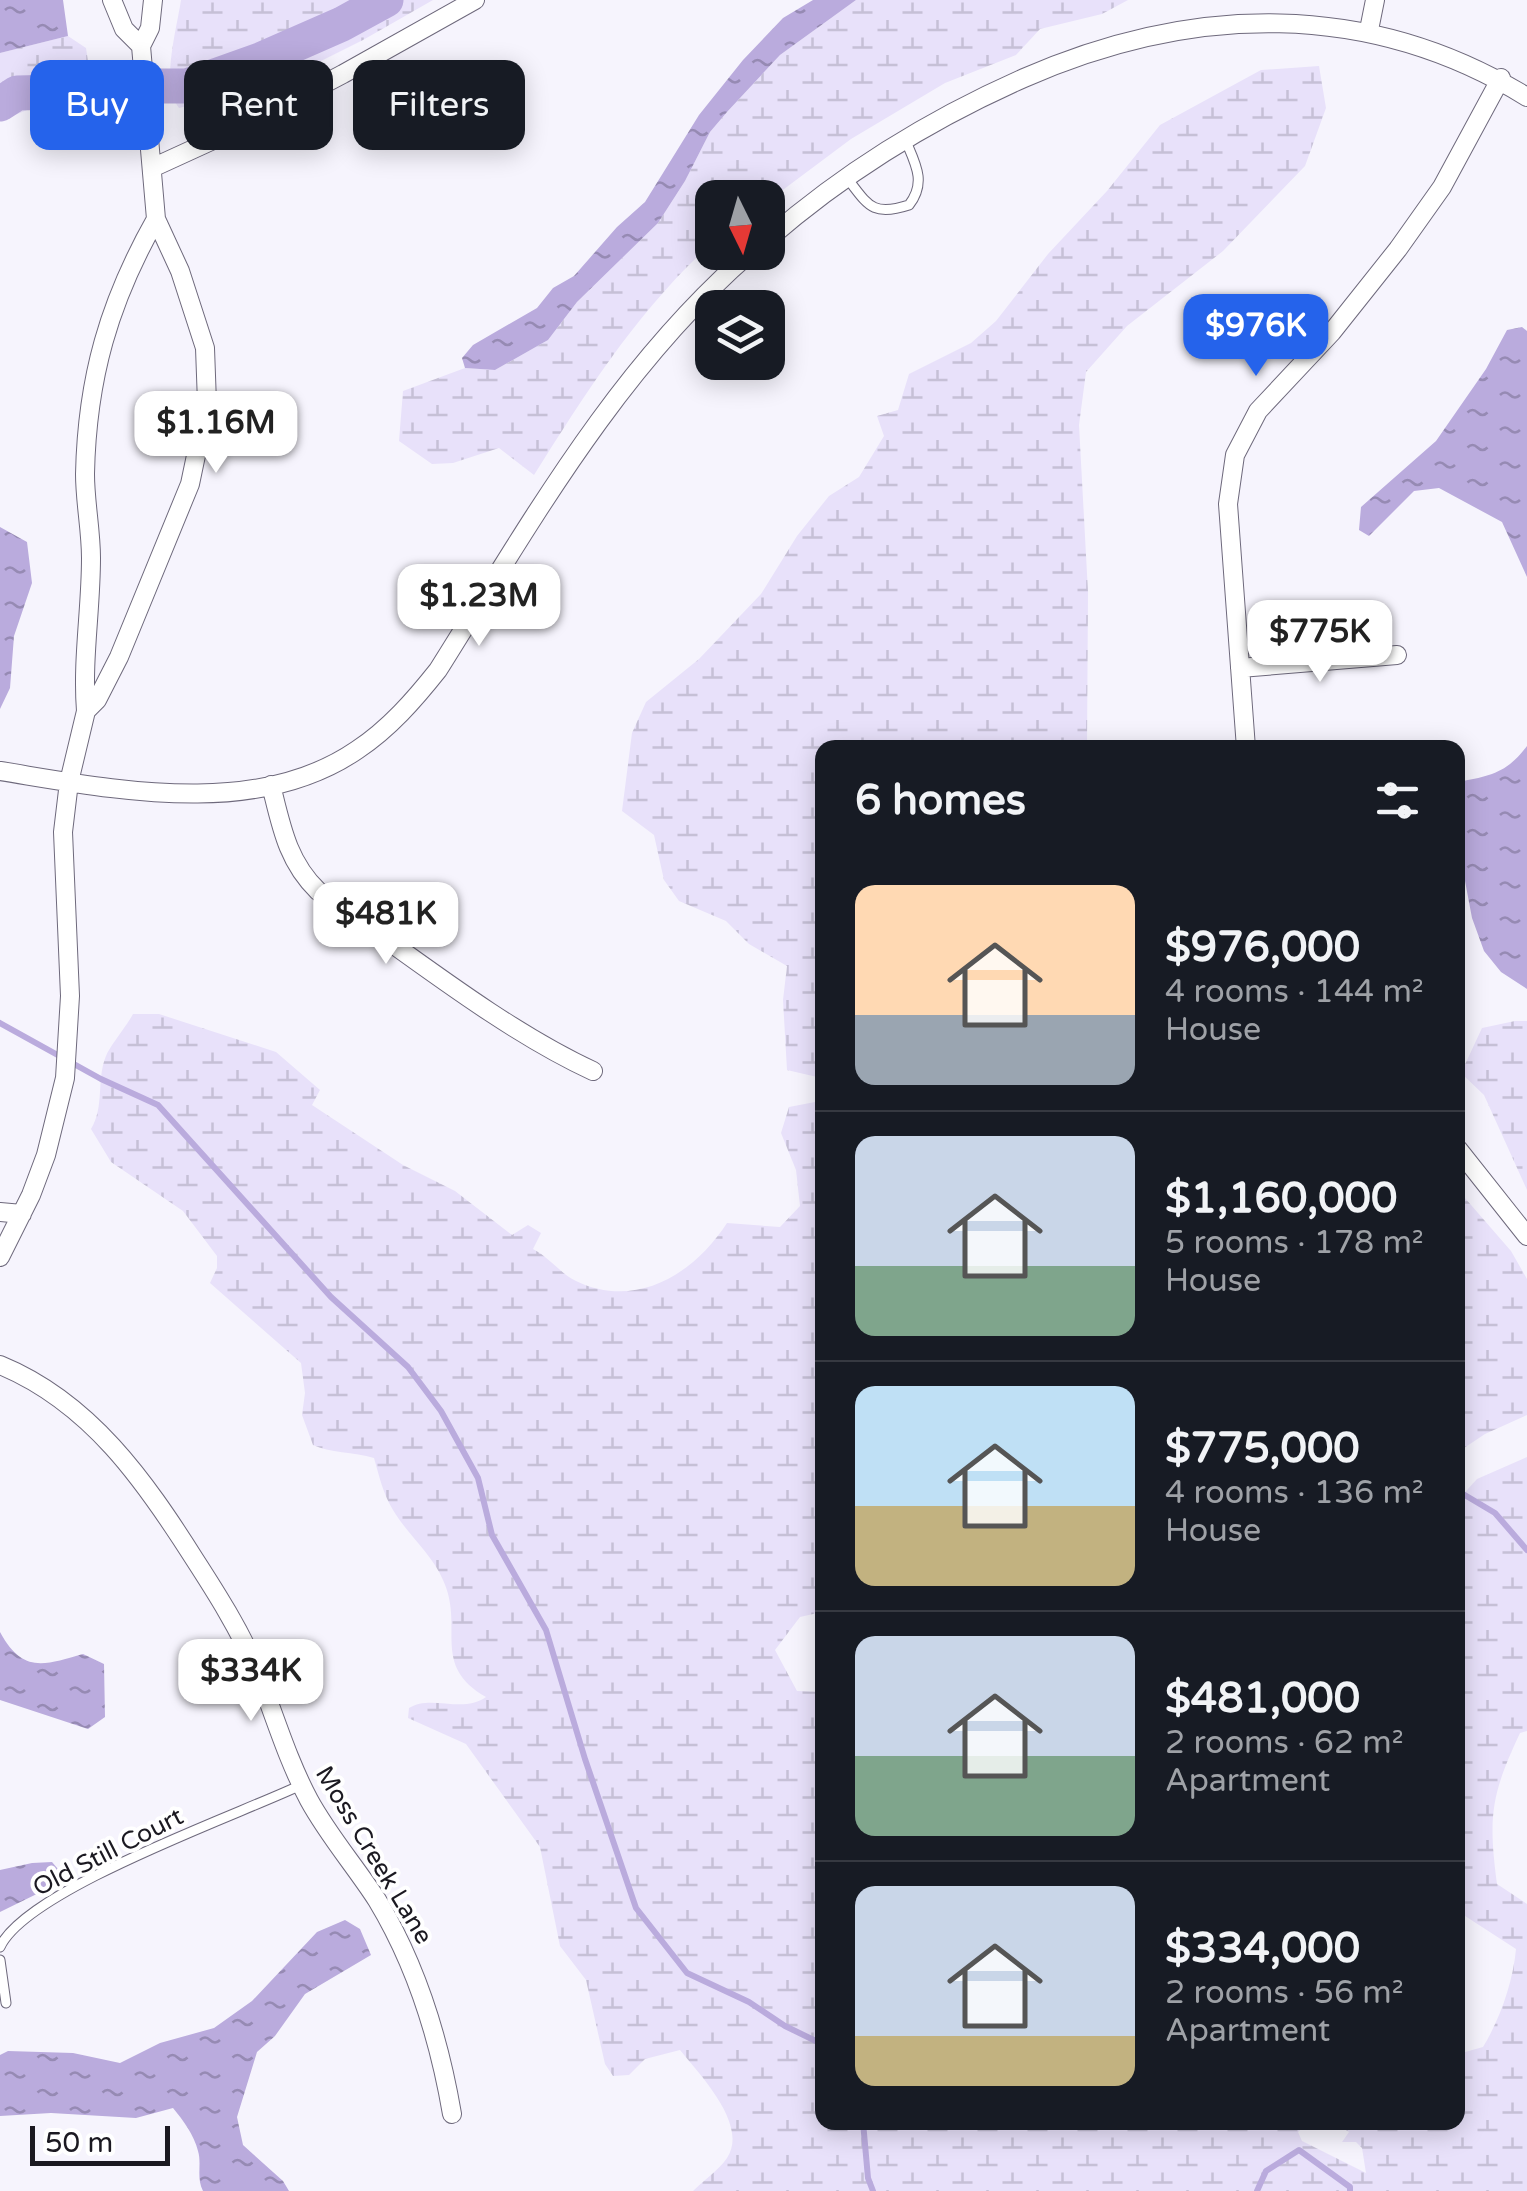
<!DOCTYPE html>
<html lang="en">
<head>
<meta charset="utf-8">
<style>
  :root { --surface:#171b24; --page:#20242c; --text:#f1f3f6; --muted:#9ea1a6; --line:#363941; --accent:#2563eb }
  body { margin:0; font-family:"Varela Round",sans-serif; background:var(--page); color:var(--text); height:100vh; display:flex; flex-direction:column; font-size:38px; white-space:nowrap }
  * { box-sizing:border-box; margin:0 }
  p { font-size:32px; color:var(--muted) }
  .icon { flex:none; width:55px; height:55px; fill:none; stroke:currentColor; stroke-width:2; stroke-linecap:round; stroke-linejoin:round }
  .map { position:relative; flex:1; overflow:hidden }
  .panel { position:absolute; left:815px; top:740px; width:650px; height:1390px; display:flex; flex-direction:column; background:var(--surface); border-radius:20px; box-shadow:0 5px 25px #0003 }
  .panel>* { flex:none }
  .guide { position:absolute; left:30px; top:60px; width:635px; height:90px; display:flex; gap:20px }
  .needle { width:65px; rotate:175deg }
  .controls { position:absolute; left:695px; top:180px; display:grid; gap:20px }
  .controls a { display:grid; place-items:center; width:90px; height:90px; border-radius:20px; background:var(--surface); box-shadow:0 5px 25px #0003; font-size:50px }
  .scale { position:absolute; left:30px; bottom:25px; width:140px; box-sizing:border-box; padding-left:10px; border:5px solid #1b1921; border-top:0; font-size:28px; line-height:35px; white-space:nowrap; color:#1b1921; -webkit-text-stroke:8px #fff; paint-order:stroke }
  .price { position:absolute; translate:-50% -85px; padding:0 22px; border-radius:20px; background:#fff; color:#222; font-size:32px; line-height:65px; filter:drop-shadow(0 2px 5px #0008) }
  .price::after { content:''; position:absolute; left:50%; top:60px; width:30px; height:22px; margin-left:-15px; background:inherit; clip-path:polygon(0 0,100% 0,50% 100%) }
  .price.active { background:var(--accent); color:#fff }
  ul { padding:0; list-style:none }
  li { display:flex; align-items:center; gap:30px; height:250px; padding:0 40px }
  li+li { border-top:2px solid var(--line) }
  li span { display:grid; place-items:center; flex:none; width:280px; height:200px; border-radius:20px; color:#555 }
  li>.icon { margin-inline-start:auto }
  span .icon { width:120px; height:120px; fill:#fffc; stroke-width:1 }
  li b { font-size:42px }
  h2 { display:flex; justify-content:space-between; align-items:center; height:120px; padding:0 40px; font-size:42px }
  .tag { padding:0 35px; border-radius:20px; background:var(--surface); box-shadow:0 5px 25px #0003; font-size:35px; line-height:90px }
  .tag.active { background:var(--accent); color:#fff }
  .map>svg:first-child { display:block }
  .wetland { fill:url(#wetland-marsh) }
  .water { fill:url(#water-ripples) }
  .lines { fill:none; stroke-linecap:round; stroke-linejoin:round }
  .stream { stroke:#baabdd; stroke-width:6 }
  .river { stroke:#baabdd; stroke-width:35 }
  .lane-casing { stroke:#6e697c; stroke-width:11 }
  .street-casing { stroke:#6e697c; stroke-width:20 }
  .lane { stroke:#fff; stroke-width:9 }
  .street { stroke:#fff; stroke-width:18 }
  .labels { text-anchor:middle; dominant-baseline:central; stroke-width:8; stroke-linejoin:round; paint-order:stroke }
  .street-label { font-size:25px; fill:#1b1921; stroke:#fff }
</style>
</head>
<body>
<div class="map">
<svg width="1527" height="2191" viewBox="0 0 1527 2191">
  <defs>
    <pattern id="wetland-marsh" width="20" height="14" patternUnits="userSpaceOnUse" patternTransform="scale(2.5)"><rect width="20" height="14" fill="#e8e1fa"/><path d="M1 5h8M5 5V1M11 12h8M15 12V8" fill="none" stroke="#c6c0d6"/></pattern>
    <pattern id="water-ripples" width="26" height="14" patternUnits="userSpaceOnUse" patternTransform="scale(2.5)"><rect width="26" height="14" fill="#baabdd"/><path d="M2 4q2-2 4 0t4 0M15 11q2-2 4 0t4 0" fill="none" stroke="#968ab3"/></pattern>
  </defs>
  <rect width="100%" height="100%" fill="#f6f4fd"/>
  <!-- wetland -->
  <path class="wetland" d="M181,0h252l-70,40 -86,43 -98,25c-19,-22 -2,-80 2,-108z
    M856,0h272l-26,14 -62,15 -24,26 -71,28 -94,56 -83,62v-3h-56v45c-74,67 -125,148 -178,232l-35,-27 -46,15 -21,1 -33,-23 4,-50 62,-23 30,2 53,-30 29,-38 81,-79 27,-42 25,-49 17,-20 53,-57z
    M68,36l18,12 8,53 -62,7 -32,13v-68z
    M1319,66l7,42 -21,58 -82,85 -96,75 -41,46 -7,53 9,167 -1,155 -265,1v745l-7,22 7,7v90l-22,5 -25,33 22,41 25,1v430l486,1 -10,9 4,9 64,32 -4,-25 -6,-6h-14l7,-10 -14,-9 123,-1v-68l25,-7c17,-28 30,-65 33,-98l-54,-35 -4,3v-417l19,-21 50,-22v274l-7,2c-29,62 -32,83 -23,151l30,20v287h-834c10,-10 26,-21 34,-33 22,-33 -27,-83 -47,-108l-35,9 -16,16 -16,1 -8,-12 -19,-84 -26,-34 -20,-99 -74,-103 -58,-26 1,-10c22,-14 54,6 77,-11 -56,-32 -21,-70 -43,-117 -11,-26 -36,-46 -50,-70 -10,-16 -14,-35 -19,-52 -20,-6 -45,-5 -61,-13l-11,-30 3,-22 -4,-30 -91,-80 7,-15v-12l-34,-45 -72,-49 -20,-33c14,-23 5,-49 15,-73 4,-10 20,-29 27,-42h26l117,38 44,38 -8,15 91,60 52,26 57,44 16,-10 13,8 -8,16c17,9 28,25 43,32 60,29 118,-7 151,-58l53,4 20,-21 -4,-36 -15,-37 8,-26 26,-5 2,-25 -30,-7 -4,-70 4,-34 -38,-22 -23,-23 -47,-20 -15,-21 -10,-45 -32,-24 10,-78 14,-31 53,-43 62,-65 36,-58 32,-40 30,-19 25,-41 -7,-20 21,-6 11,-36 62,-31 25,-22 52,-67 59,-63 53,-66 101,-55z
    M1515,1021h12v169l-43,-95 -23,-22 21,-45z
    M1458,1190l53,61 16,28v136l-42,19 -27,18v-185l6,-15 -6,-13z"/>
  <!-- water -->
  <path class="water" d="M0,0h63l5,36 -68,17z
    M813,0h43l-76,55 -53,57 -17,20 -25,49 -27,42 -81,79 -29,38 -53,30 -30,-2 -3,-10 11,-13 64,-37 16,-20 21,-12 43,-49 28,-25 54,-87 44,-55 40,-42z
    M1522,327l5,4v246l-25,-55 -63,-34 -25,3 -45,45 -10,-6 2,-23 75,-66 50,-72 21,-39z
    M0,527l27,15 5,41 -18,53 -4,52 -10,21z
    M1527,746v243l-26,-17 -17,-21 -12,-33 -7,-37 -7,-13v-86c32,-6 49,-9 69,-36z
    M0,1632c23,42 44,33 83,22l21,10 1,53 -17,12 -88,-29z
    M52,1862l11,13 -12,12 -51,25v-42l32,-7z
    M345,1920l15,9 11,26 -66,39 -30,42 -18,16 -20,65 6,28 40,36 6,10h-86c-7,-14 -1,-27 -5,-40 -4,-16 -15,-31 -25,-43l-37,10 -85,-5 -51,3v-61l8,-4 65,2 47,10 40,-20 54,-15 38,-27 65,-69z"/>
  <g class="lines">
    <!-- stream -->
    <path class="stream" d="M0,1023l101,56 57,26 173,192 77,70 33,44 37,67 14,57 54,95 39,129 51,149 51,65 62,29 36,24 37,18
      M1458,1491l37,22 32,37
      M863,2122l5,56 5,13
      M1257,2191l9,-20 33,-21 51,37v4"/>
    <!-- river -->
    <path class="river" d="M0,104l17,-11 43,-1 48,-6h79l73,-26 82,-36 44,-24"/>
    <defs>
      <path id="lane" d="M847,178c21,27 25,39 62,27 18,-23 6,-42 -4,-66
        M0,1947c27,-58 238,-132 301,-162
        M0,1960l6,43"/>
      <path id="street" d="M112,0l12,29 17,17
        M1370,25l5,-25
        M152,168l94,-43 97,-51 132,-74
        M768,239c77,-67 163,-120 256,-161 169,-74 345,-78 503,19
        M1240,668l157,-13
        M86,711c-4,-51 5,-101 5,-153 0,-28 -6,-56 -6,-84 2,-96 24,-172 71,-255
        M1246,748l-18,-244 7,-49 23,-44 74,-79 66,-83 44,-62 59,-109
        M0,771c113,18 255,49 357,-21 32,-21 58,-51 81,-80 93,-148 179,-302 313,-418
        M271,785c10,40 16,76 47,106 86,59 182,137 275,180
        M1458,1149l69,87
        M0,1212l22,2
        M0,1257l31,-62 15,-40 19,-77 5,-82 -7,-164 6,-50 17,-71 11,-11 22,-43 71,-173 17,-81 -2,-55 -25,-77 -24,-52 -15,-173 9,-18 3,-28
        M0,1365c90,37 145,116 195,195 22,34 44,69 60,106 18,44 31,91 54,134 19,35 46,66 68,100 40,66 62,138 75,214"/>
    </defs>
    <!-- lane casing -->
    <use href="#lane" class="lane-casing"/>
    <!-- street casing -->
    <use href="#street" class="street-casing"/>
    <!-- lane -->
    <use href="#lane" class="lane"/>
    <!-- street -->
    <use href="#street" class="street"/>
  </g>
  <g class="labels">
    <!-- street labels -->
    <g class="street-label">
      <text transform="translate(108 1852) rotate(-27)">Old Still Court</text>
      <text transform="translate(374 1855) rotate(59)">Moss Creek Lane</text>
    </g>
  </g>
</svg>
<div class="controls">
<a><svg class="needle" viewBox="-14 -14 28 28"><path d="M0-13l5 13h-10z" fill="#e53935"/><path d="M0 13l5-13h-10z" fill="#9ea1a6"/></svg></a>
<a><svg class="icon" aria-label="layers" viewBox="0 0 24 24"><path d="M12 4l9 5-9 5-9-5zM3 14l9 5 9-5"/></svg></a>
</div>
<div class="scale">50 m</div>
<b class="price active" style="left:1256px;top:379px">$976K</b>
<b class="price" style="left:216px;top:476px">$1.16M</b>
<b class="price" style="left:479px;top:649px">$1.23M</b>
<b class="price" style="left:1320px;top:685px">$775K</b>
<b class="price" style="left:386px;top:967px">$481K</b>
<b class="price" style="left:251px;top:1724px">$334K</b>
<div class="guide">
<a class="tag active">Buy</a>
<a class="tag">Rent</a>
<a class="tag">Filters</a>
</div>
<section class="panel">
<h2>6 homes<svg class="icon" aria-label="filters" viewBox="0 0 24 24"><path d="M4 7h16M4 17h16"/><circle cx="9" cy="7" r="2"/><circle cx="15" cy="17" r="2"/></svg></h2>
<ul>
<li><span style="background:linear-gradient(#ffd9b3 65%,#9aa5b1 0)"><svg class="icon" aria-label="home" viewBox="0 0 24 24"><path d="M3 11l9-7 9 7M6 9v11h12V9"/></svg></span><div><b>$976,000</b><p>4 rooms · 144 m²</p><p>House</p></div></li>
<li><span style="background:linear-gradient(#c9d6e8 65%,#7fa58c 0)"><svg class="icon" aria-label="home" viewBox="0 0 24 24"><path d="M3 11l9-7 9 7M6 9v11h12V9"/></svg></span><div><b>$1,160,000</b><p>5 rooms · 178 m²</p><p>House</p></div></li>
<li><span style="background:linear-gradient(#bfe0f5 60%,#c2b280 0)"><svg class="icon" aria-label="home" viewBox="0 0 24 24"><path d="M3 11l9-7 9 7M6 9v11h12V9"/></svg></span><div><b>$775,000</b><p>4 rooms · 136 m²</p><p>House</p></div></li>
<li><span style="background:linear-gradient(#c9d6e8 60%,#7fa58c 0)"><svg class="icon" aria-label="home" viewBox="0 0 24 24"><path d="M3 11l9-7 9 7M6 9v11h12V9"/></svg></span><div><b>$481,000</b><p>2 rooms · 62 m²</p><p>Apartment</p></div></li>
<li><span style="background:linear-gradient(#c9d6e8 75%,#c2b280 0)"><svg class="icon" aria-label="home" viewBox="0 0 24 24"><path d="M3 11l9-7 9 7M6 9v11h12V9"/></svg></span><div><b>$334,000</b><p>2 rooms · 56 m²</p><p>Apartment</p></div></li>
</ul>
</section>
</div>
</body>
</html>
